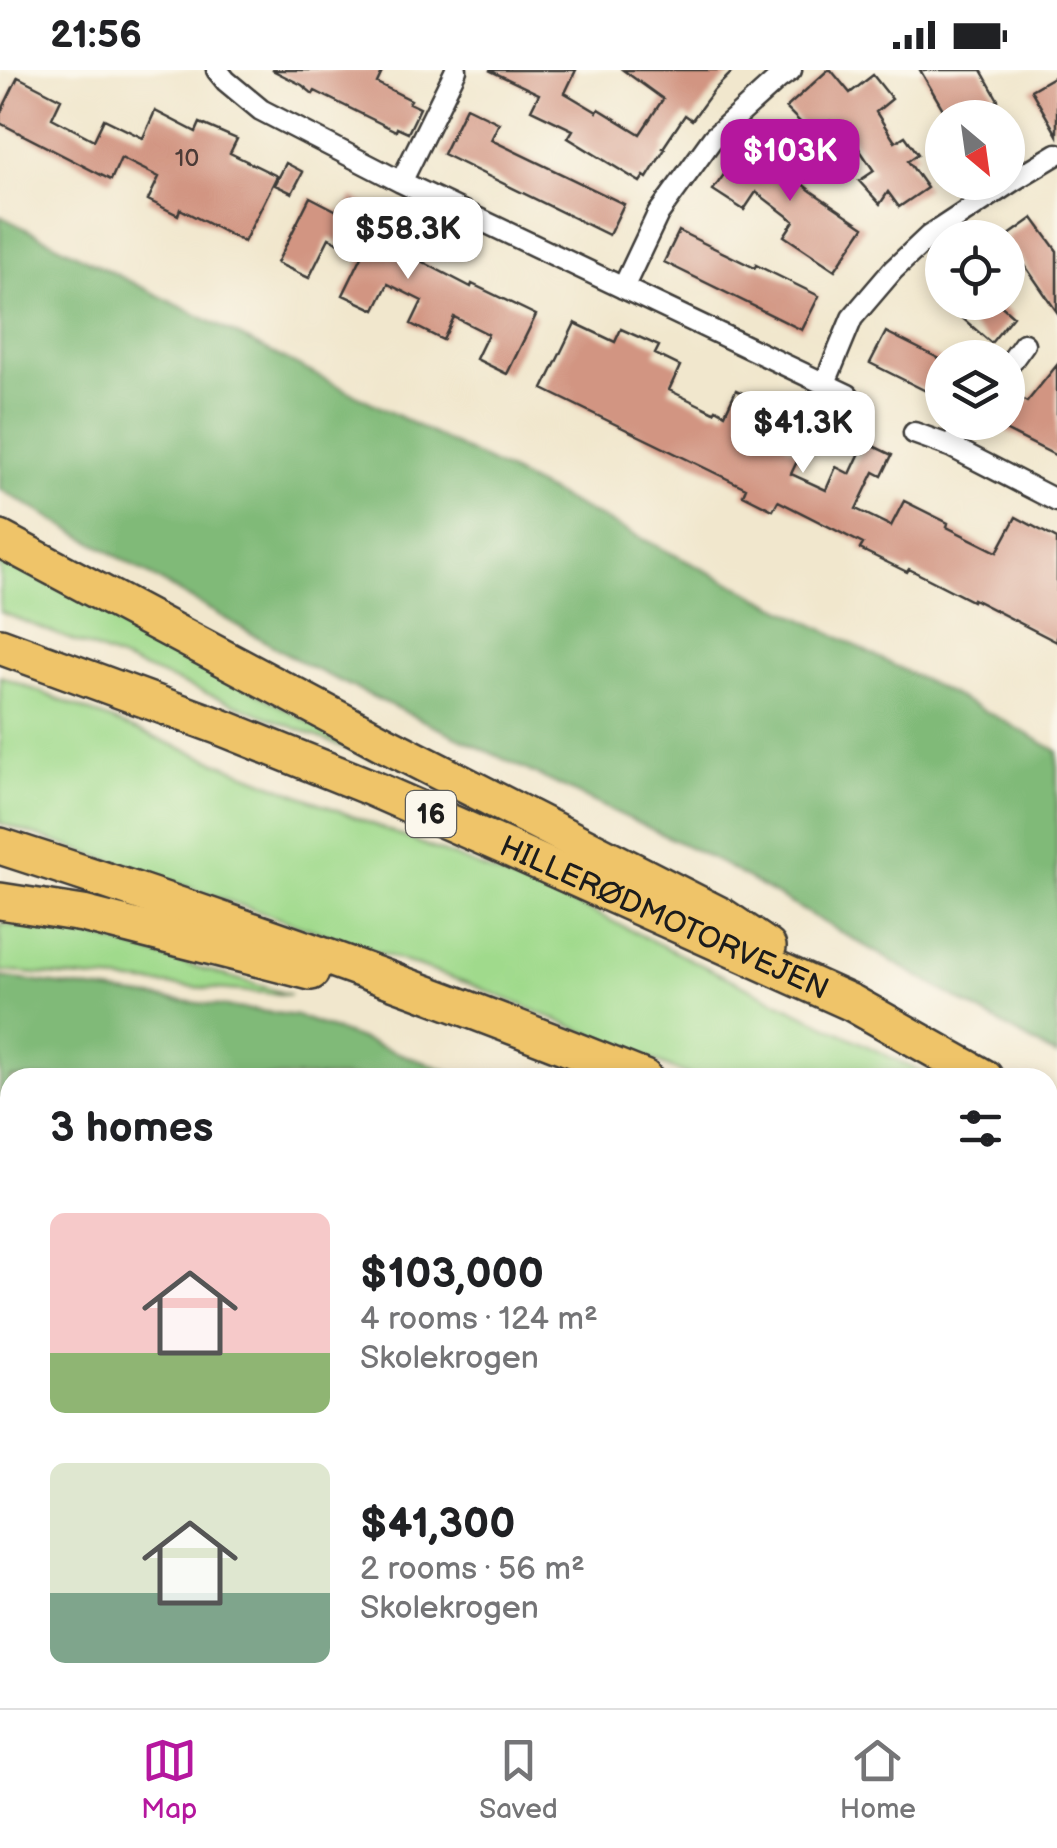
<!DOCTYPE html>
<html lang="en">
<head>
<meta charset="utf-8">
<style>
  :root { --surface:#fff; --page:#f6f6f6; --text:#202124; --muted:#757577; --line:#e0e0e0; --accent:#b5179e }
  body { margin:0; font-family:"Balsamiq Sans",sans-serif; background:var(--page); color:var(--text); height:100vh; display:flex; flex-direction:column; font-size:38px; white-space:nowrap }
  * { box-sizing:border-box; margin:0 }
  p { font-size:32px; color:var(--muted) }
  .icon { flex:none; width:55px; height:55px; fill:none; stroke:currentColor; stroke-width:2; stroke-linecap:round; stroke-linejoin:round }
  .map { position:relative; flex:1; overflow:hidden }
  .panel { position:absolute; left:0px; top:998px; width:1058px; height:642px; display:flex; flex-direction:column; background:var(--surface); border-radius:30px 30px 0 0; box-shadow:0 5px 15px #0003 }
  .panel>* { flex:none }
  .needle { width:65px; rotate:151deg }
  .buttons { position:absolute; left:925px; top:30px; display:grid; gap:20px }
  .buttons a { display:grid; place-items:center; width:100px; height:100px; border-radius:50%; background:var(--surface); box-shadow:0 5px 15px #0003; font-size:50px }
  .price { position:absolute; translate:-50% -85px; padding:0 22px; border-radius:20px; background:#fff; color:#222; font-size:32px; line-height:65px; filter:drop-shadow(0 2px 5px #0008) }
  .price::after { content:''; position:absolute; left:50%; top:60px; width:30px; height:22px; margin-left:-15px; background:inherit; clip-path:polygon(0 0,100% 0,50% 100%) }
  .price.active { background:var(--accent); color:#fff }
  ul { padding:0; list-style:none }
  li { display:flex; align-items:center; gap:30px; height:250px; padding:0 50px }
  li span { display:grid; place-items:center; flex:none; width:280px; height:200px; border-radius:15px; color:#555 }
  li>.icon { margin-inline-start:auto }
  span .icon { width:120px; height:120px; fill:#fffc; stroke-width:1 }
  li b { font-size:42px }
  h2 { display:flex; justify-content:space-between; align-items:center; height:120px; padding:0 50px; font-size:42px }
  .status { display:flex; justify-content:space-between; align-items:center; height:70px; padding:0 50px; background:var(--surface); direction:ltr }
  .status svg { height:28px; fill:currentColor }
  .tabs { display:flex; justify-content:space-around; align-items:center; height:140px; border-top:2px solid var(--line); background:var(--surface); font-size:28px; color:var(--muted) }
  .tabs a { display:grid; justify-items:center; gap:5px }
  .tabs .active { color:var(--accent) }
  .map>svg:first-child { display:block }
  .green { fill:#a0da8c; stroke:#5e7b54; stroke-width:2.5 }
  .forest { fill:#80ba78; stroke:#4e6b4a; stroke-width:2.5 }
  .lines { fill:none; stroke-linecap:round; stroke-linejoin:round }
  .stream { stroke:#81b0eb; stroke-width:8 }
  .building { fill:#d29582 }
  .street-casing { stroke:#3c3a37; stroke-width:25 }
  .highway-casing { stroke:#3c3a37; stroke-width:40 }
  .street { stroke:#fff; stroke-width:20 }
  .highway { stroke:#efc469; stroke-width:35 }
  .labels { text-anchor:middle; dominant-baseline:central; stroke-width:8; stroke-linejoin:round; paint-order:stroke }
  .number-label { font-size:25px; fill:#4a3a36 }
  .shield { fill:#fbf7ec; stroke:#5f5e5a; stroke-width:2.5 }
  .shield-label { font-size:28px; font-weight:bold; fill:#1c1c1c }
  .street-label { font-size:30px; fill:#1c1c1c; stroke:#fbf7ec }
</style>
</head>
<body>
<div class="status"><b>21:56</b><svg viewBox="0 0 49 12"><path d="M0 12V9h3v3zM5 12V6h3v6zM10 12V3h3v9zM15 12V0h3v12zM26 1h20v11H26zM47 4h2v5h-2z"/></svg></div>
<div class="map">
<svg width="1057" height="1638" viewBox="0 0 1057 1638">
  <rect width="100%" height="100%" fill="#fbf7ec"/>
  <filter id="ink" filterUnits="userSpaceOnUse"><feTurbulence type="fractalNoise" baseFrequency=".01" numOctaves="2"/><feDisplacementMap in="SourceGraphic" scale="20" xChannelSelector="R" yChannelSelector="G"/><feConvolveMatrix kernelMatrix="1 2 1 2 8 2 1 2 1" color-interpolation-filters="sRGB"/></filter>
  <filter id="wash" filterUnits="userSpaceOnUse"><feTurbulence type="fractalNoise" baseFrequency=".0048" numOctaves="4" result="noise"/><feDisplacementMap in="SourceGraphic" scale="40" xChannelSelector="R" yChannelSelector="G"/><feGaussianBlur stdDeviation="2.25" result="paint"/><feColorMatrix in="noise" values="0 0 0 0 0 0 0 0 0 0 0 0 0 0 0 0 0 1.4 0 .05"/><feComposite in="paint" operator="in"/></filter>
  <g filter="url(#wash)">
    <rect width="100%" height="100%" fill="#f1e7cd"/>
    <!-- green -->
    <path class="green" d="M0,478l374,211 -374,-147z
      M0,606l593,236 338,165h-238l-220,-92 -473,-162z
      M0,854l80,8 210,63 -290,-24z
      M1048,1065l9,4v97l-9,-5z"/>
    <!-- forest -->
    <path class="forest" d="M0,146l997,501 60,34v305l-345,-198 -406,-193 -306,-176z
      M0,907l297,39 167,61 -454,1v100l-10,-1z
      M1048,1244l9,4v390h-121l-5,-8h117z"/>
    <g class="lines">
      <!-- stream -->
      <path class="stream" d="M1048,1602l9,3"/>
    </g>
    <g id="blocks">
      <!-- building -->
      <path class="building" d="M272,0h111l-6,13 34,17 -2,3 11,5 -12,25 -11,-5 -1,3 -81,-40 -2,3 -11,-9z
        M489,0h87l-11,23 32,19 2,-3 41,25 23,-35 -40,-29h111l-20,20 -22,30 -7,-5 -22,33 2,1 -18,29 -3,-2 -4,6 -72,-44 5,-8 -42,-20 8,-16z
        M828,0h3l19,23 23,-18 19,24 -16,13 19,30 10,-6 13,18 -10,7 19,27 -28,19 -11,-15 -8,12 -21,-23 15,-10 -25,-37 -5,5 -14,-18 -16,15 -28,-28z
        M920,0h61l17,30 -15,9 5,9h-40z
        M1057,5v60l-26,-45z
        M18,7l43,22 -9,19 42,22 10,-21 39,19 12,-27 41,21 4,-9 37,16 -7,14 47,23 -33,66 -64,-33 -2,6 -30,-15 11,-23 -38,-19 -10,22 -111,-57v-9z
        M466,37l33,16 -8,17 133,64 -15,31 -166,-81z
        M746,69l65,52 53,36 -29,43 -51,-34 10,-15 -38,-29 -12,18 -31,-20 15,-21 -3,-3z
        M286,93l17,9 -11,21 -17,-8z
        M310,127l33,17 9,-17 16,8 -11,23 114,59 1,-3 64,31 -29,59 -31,-15 12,-25 -34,-17 -11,23 -32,-16 11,-23 -34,-17 -13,26 -32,-15 20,-41 -34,-16 -20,40 -32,-15z
        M1033,148l24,33v61l-49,-71v-3h-3z
        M679,161l76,37 1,-3 63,31 -17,34 -138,-68z
        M944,232h53l16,14 -22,27z
        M575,253l40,19 6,-13 38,17 -4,8 25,12 -11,24 45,22 2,-3 9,5 11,-24 61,29 -13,25 17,9 -10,21 35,16 10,-23 14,7 15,-32 27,13 -10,21 -8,-4 -18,37 35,17 13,-25 44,22 -1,4 50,25 19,-35 41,22v103l-84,-43 -1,2 -63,-32 -2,3 -47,-23 3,-5 -85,-43 -5,9 -30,-15 3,-7 -203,-99z
        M886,262l56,28v39l-72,-36z
        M1057,295v91l-54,-27 16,-31 8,4z"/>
    </g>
  </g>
  <g filter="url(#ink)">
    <use href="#blocks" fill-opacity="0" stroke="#3c3a37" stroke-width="2.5"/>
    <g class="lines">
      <defs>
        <path id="street" d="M217,0l9,11 35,29 140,72 447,213
          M401,112l55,-112
          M623,218l35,-74 55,-76 65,-59 13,-9
          M1008,296l16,-22
          M825,313l27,-65 41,-48 36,-34 85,-56 43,-26
          M914,363l36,13 107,55
          M950,376l17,-24"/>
        <g id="highway">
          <path d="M0,469l385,205 337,172 46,31"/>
          <path id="s1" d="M0,576l218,80 149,60 141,62 344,155 133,75"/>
          <path d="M0,776c218,70 432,146 644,232"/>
          <path d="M0,831l83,13 228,58"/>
          <path d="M1048,1043l9,5"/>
          <path d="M1048,1182l9,4"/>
        </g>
      </defs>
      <!-- street casing -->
      <use href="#street" class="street-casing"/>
      <!-- highway casing -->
      <use href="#highway" class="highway-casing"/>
      <!-- street -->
      <use href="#street" class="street"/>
      <!-- highway -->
      <use href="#highway" class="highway"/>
    </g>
  </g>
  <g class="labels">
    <!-- number labels -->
    <g class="number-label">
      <text x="187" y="88">10</text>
    </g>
    <!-- shield labels -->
    <rect class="shield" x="406" y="721" width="50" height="46" rx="8"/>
    <g class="shield-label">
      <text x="431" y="744">16</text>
    </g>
    <!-- street labels -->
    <g class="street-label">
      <text stroke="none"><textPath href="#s1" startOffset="718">HILLERØDMOTORVEJEN</textPath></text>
    </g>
  </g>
</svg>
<div class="buttons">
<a><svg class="needle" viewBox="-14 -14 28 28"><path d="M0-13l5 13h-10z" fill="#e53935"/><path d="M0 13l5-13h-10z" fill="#757577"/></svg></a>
<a><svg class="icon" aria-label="locate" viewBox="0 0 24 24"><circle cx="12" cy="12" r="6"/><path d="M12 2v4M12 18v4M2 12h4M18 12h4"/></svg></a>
<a><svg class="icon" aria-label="layers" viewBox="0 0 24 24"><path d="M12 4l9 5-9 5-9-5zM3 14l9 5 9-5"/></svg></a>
</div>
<b class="price active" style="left:790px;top:134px">$103K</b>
<b class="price" style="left:408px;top:212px">$58.3K</b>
<b class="price" style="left:803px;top:406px">$41.3K</b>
<section class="panel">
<h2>3 homes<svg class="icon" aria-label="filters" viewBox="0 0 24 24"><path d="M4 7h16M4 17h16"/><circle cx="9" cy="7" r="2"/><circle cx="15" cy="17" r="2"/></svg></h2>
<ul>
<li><span style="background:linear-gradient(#f6c9c9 70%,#8fb573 0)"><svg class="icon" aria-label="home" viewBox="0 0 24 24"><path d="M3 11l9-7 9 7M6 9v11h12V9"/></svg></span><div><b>$103,000</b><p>4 rooms · 124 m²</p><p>Skolekrogen</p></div></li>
<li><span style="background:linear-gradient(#dfe7d0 65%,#7fa58c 0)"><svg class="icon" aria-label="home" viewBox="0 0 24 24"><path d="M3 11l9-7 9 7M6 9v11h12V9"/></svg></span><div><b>$41,300</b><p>2 rooms · 56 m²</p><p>Skolekrogen</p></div></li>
</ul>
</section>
</div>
<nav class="tabs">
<a class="active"><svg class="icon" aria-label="map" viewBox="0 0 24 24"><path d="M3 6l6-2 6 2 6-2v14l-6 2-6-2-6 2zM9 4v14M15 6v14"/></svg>Map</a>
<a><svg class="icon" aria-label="saved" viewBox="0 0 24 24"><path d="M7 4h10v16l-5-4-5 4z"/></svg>Saved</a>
<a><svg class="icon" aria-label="home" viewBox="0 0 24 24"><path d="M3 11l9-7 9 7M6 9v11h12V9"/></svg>Home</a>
</nav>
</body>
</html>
